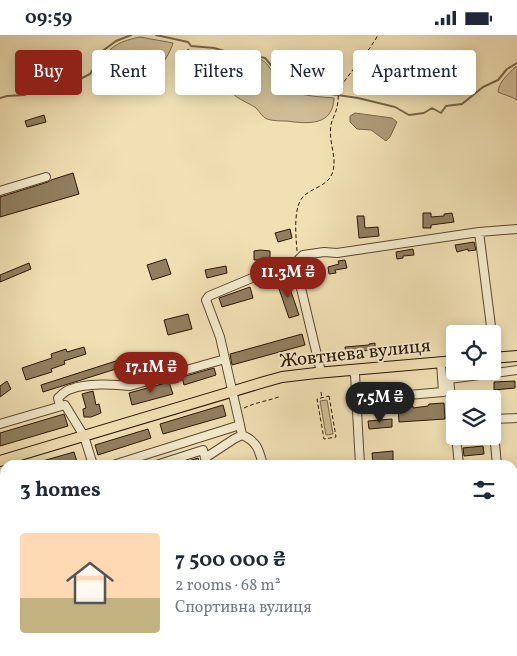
<!DOCTYPE html>
<html lang="en">
<head>
<meta charset="utf-8">
<style>
  :root { --surface:#fff; --page:#f6f6f7; --text:#1f2937; --muted:#747a83; --line:#e0e1e3; --accent:#8f2418 }
  body { margin:0; font-family:Vollkorn,serif; background:var(--page); color:var(--text); height:100vh; display:flex; flex-direction:column; font-size:19px; white-space:nowrap }
  * { box-sizing:border-box; margin:0 }
  p { font-size:16px; color:var(--muted) }
  .icon { flex:none; width:28px; height:28px; fill:none; stroke:currentColor; stroke-width:2; stroke-linecap:round; stroke-linejoin:round }
  .map { position:relative; flex:1; overflow:hidden }
  .drawer { position:absolute; left:0px; top:425px; width:518px; height:196px; display:flex; flex-direction:column; background:var(--surface); border-radius:15px 15px 0 0; box-shadow:0 2px 12px #0003 }
  .drawer>* { flex:none }
  .guide { position:absolute; left:15px; top:15px; width:488px; height:45px; display:flex; gap:10px }
  .tools { position:absolute; left:446px; top:290px; display:grid; gap:10px }
  .tools a { display:grid; place-items:center; width:55px; height:55px; border-radius:5px; background:var(--surface); box-shadow:0 2px 12px #0003; font-size:25px }
  .price { position:absolute; translate:-50% -42px; padding:0 11px; border-radius:18px; background:var(--accent); color:#fff; font-size:16px; line-height:32px; filter:drop-shadow(0 1px 2px #0008) }
  .price::after { content:''; position:absolute; left:50%; top:30px; width:15px; height:11px; margin-left:-8px; background:inherit; clip-path:polygon(0 0,100% 0,50% 100%) }
  .price.active { background:#222; color:#fff }
  ul { padding:0; list-style:none }
  li { display:flex; align-items:center; gap:15px; height:125px; padding:0 20px }
  li+li { border-top:1px solid var(--line) }
  li span { display:grid; place-items:center; flex:none; width:140px; height:100px; border-radius:5px; color:#555 }
  li>.icon { margin-inline-start:auto }
  span .icon { width:60px; height:60px; fill:#fffc; stroke-width:1 }
  li b { font-size:21px }
  h2 { display:flex; justify-content:space-between; align-items:center; height:60px; padding:0 20px; font-size:21px }
  .tag { padding:0 18px; border-radius:5px; background:var(--surface); box-shadow:0 2px 12px #0003; font-size:18px; line-height:45px }
  .tag.active { background:var(--accent); color:#fff }
  .status { display:flex; justify-content:space-between; align-items:center; height:35px; padding:0 25px; background:var(--surface); direction:ltr }
  .status svg { height:14px; fill:currentColor }
  .map>svg:first-child { display:block }
  .green { fill:#cfbd96; stroke:#7d694c }
  .water { fill:#ad9b77; stroke:#796548 }
  .lines { fill:none; stroke-linecap:round; stroke-linejoin:round }
  .stream { stroke:#796548; stroke-width:2 }
  .building { fill:#917f5f; stroke:#2b1502 }
  .minor-casing { stroke:#5c482e; stroke-width:10 }
  .major-casing { stroke:#2b1502; stroke-width:12 }
  .path { stroke:#2b1502; stroke-width:1; stroke-dasharray:4 2.5; stroke-linecap:butt }
  .minor { stroke:#f5ebce; stroke-width:8 }
  .major { stroke:#f0e0b4; stroke-width:10 }
  .labels { text-anchor:middle; dominant-baseline:central; stroke-width:4; stroke-linejoin:round; paint-order:stroke }
  .street-label { font-size:19px; fill:#2b1502; stroke:#f5ebce }
</style>
</head>
<body>
<div class="status"><b>09:59</b><svg viewBox="0 0 49 12"><path d="M0 12V9h3v3zM5 12V6h3v6zM10 12V3h3v9zM15 12V0h3v12zM26 1h20v11H26zM47 4h2v5h-2z"/></svg></div>
<div class="map">
<svg width="517" height="621" viewBox="0 0 517 621">
  <rect width="100%" height="100%" fill="#f0e0b4"/>
  <filter id="stains"><feTurbulence type="fractalNoise" baseFrequency=".004" numOctaves="4"/><feColorMatrix values="0 0 0 0 .2 0 0 0 0 .09 0 0 0 0 .02 0 0 0 .5 -.17"/></filter>
  <radialGradient id="worn" r=".72"><stop offset=".6" stop-color="#630" stop-opacity="0"/><stop offset="1" stop-color="#630" stop-opacity=".3"/></radialGradient>
  <!-- green -->
  <path class="green" d="M140,2l33,6c-2,8 -12,25 -19,30 -12,8 -34,9 -48,9 -6,-7 -7,-10 -4,-18 6,-19 20,-23 38,-27z
    M188,14c8,7 13,2 22,2 10,1 16,9 26,9 7,0 16,-3 23,-1 8,2 11,10 16,17 2,4 12,13 17,15 9,5 31,6 42,7 -1,28 -26,26 -47,23 -6,0 -14,0 -20,-2 -5,-2 -7,-7 -11,-11 -7,-5 -17,-8 -24,-15 -5,-5 -4,-9 -12,-14l-8,1 -5,-1 -23,-14v-10z
    M515,32h2v33c-6,-4 -13,-5 -19,-8 1,-11 11,-18 17,-25z
    M327,365l6,34 -7,1 -6,-34z
    M184,616h119l-4,5h-115z"/>
  <!-- water -->
  <path class="water" d="M355,78l37,5 5,4 -7,15 -4,4 -15,-11 -14,-1 -7,-7v-6z"/>
  <g class="lines">
    <!-- stream -->
    <path class="stream" d="M156,0l32,7 3,4 23,2 24,7 17,1 10,2 11,13 18,17 9,2 55,8 37,9 14,8 15,-2 8,-5 9,5 5,-7 16,-2 21,-17 15,-7 9,-11 10,-6
      M0,63l7,-2 17,-1 27,-10 15,-1 12,-4 12,-6 5,-8 6,-14 15,-11 15,-6"/>
  </g>
  <!-- building -->
  <path class="building" d="M44,80l2,7 -19,5 -2,-6z
    M73,138l6,21 -79,23v-20l48,-15 3,-2z
    M423,178h8v4l13,-1v-2l8,-1 2,9 -23,3v3h-8z
    M357,181h7l1,12 13,-1 1,9 -20,2z
    M290,194l2,9 -14,4 -3,-9z
    M474,207l2,8 -8,1v-2l-11,3 -2,-7z
    M413,214l1,6 -11,1v2l-6,1 -1,-7z
    M260,215l10,1v9h-16v-9z
    M166,224l5,15 -19,6 -5,-15z
    M345,225l2,8 -12,2 1,3 -7,1 -1,-7 11,-3 -1,-3z
    M29,228l2,6 -31,13v-7z
    M226,231l1,7 -20,5 -2,-8z
    M275,241l2,7 -17,5 -2,-6z
    M287,245l12,35 -10,3 -12,-35z
    M250,252l3,11 -31,9 -3,-9z
    M188,279l4,15 -24,6 -4,-15z
    M302,299l3,11 -73,20 -2,-11z
    M375,308v6l-29,5 -1,-7 24,-2v-1z
    M84,312l2,7 -22,7 1,3 -14,5 1,3 -26,8 -4,-12 30,-10 -1,-4 15,-5 1,3z
    M167,320l4,14 -15,4 -3,-13z
    M116,326l3,7 -76,24 -2,-7z
    M214,333l2,7 -32,10 -2,-8z
    M7,346l4,8 -11,8v-11z
    M515,346v7l-21,2v-8z
    M169,347l4,12 -41,11 -3,-12z
    M386,354l1,14 -19,2 -2,-14z
    M93,356l3,14 3,-1 2,9 -10,4h-7l-1,-8 3,-1 -4,-14z
    M444,368l1,16 -46,3 -1,-15 15,-1v2l15,-2 1,-2z
    M223,370l3,11 -63,18 -3,-10z
    M64,379l4,12 -68,20v-13z
    M392,384v8l-23,2 -1,-8z
    M148,394l3,9 -53,17 -3,-10z
    M483,411l1,8 -20,2 -1,-8z
    M393,416v9l-20,2 -1,-9z
    M74,417l3,10 -12,3h-33v-1z
    M198,423l2,7h-22v-1z"/>
  <g class="lines">
    <defs>
      <path id="minor" d="M0,156l46,-14
        M479,197l13,102
        M295,228l26,109
        M492,303l3,20
        M350,335l5,4 5,91
        M396,361l47,-4 -2,-29
        M60,371l-2,-8c3,-3 8,-8 13,-9 15,-6 43,-5 59,-3l95,-27
        M0,389l65,-19 19,31 9,29
        M240,390l2,10c15,6 17,15 21,30
        M455,397l-6,-53 68,-9
        M456,401l3,29
        M205,423l29,-19 8,-4
        M113,430l127,-40 -20,-88 -14,-37 3,-4 43,-18 43,-15 8,-8 21,-3 13,1 142,-21 38,-3
        M156,430l47,-15 4,15
        M497,430l-4,-43 2,-3 22,-1
        M0,463l5,-2
        M0,546l5,-1
        M512,561v6
        M512,608h5
        M0,611l4,10
        M51,616l2,5
        M153,616l2,5
        M347,616v5
        M410,616v5
        M475,616v5
        M74,621l10,-5"/>
      <path id="major" d="M492,323l25,-2
        M0,426l264,-79 18,-5 34,-4 139,-12"/>
    </defs>
    <!-- minor casing -->
    <use href="#minor" class="minor-casing"/>
    <!-- major casing -->
    <use href="#major" class="major-casing"/>
    <!-- path -->
    <path class="path" d="M297,216c-1,-14 -4,-41 5,-53 9,-11 27,-11 31,-27 4,-15 -5,-30 -2,-46 1,-6 5,-12 6,-18 2,-8 0,-15 5,-22 11,-17 26,-32 36,-50
      M321,357l1,6
      M329,361l7,41 -12,2 -7,-40z
      M244,373c12,-6 25,-7 37,-12"/>
    <!-- minor -->
    <use href="#minor" class="minor"/>
    <!-- major -->
    <use href="#major" class="major"/>
  </g>
  <g class="labels">
    <!-- street labels -->
    <g class="street-label">
      <text transform="translate(355 319) rotate(-6)">Жовтнева вулиця</text>
    </g>
  </g>
  <rect width="100%" height="100%" filter="url(#stains)"/>
  <rect width="100%" height="100%" fill="url(#worn)"/>
</svg>
<div class="tools">
<a><svg class="icon" aria-label="locate" viewBox="0 0 24 24"><circle cx="12" cy="12" r="6"/><path d="M12 2v4M12 18v4M2 12h4M18 12h4"/></svg></a>
<a><svg class="icon" aria-label="layers" viewBox="0 0 24 24"><path d="M12 4l9 5-9 5-9-5zM3 14l9 5 9-5"/></svg></a>
</div>
<b class="price" style="left:288px;top:264px">11.3M ₴</b>
<b class="price" style="left:151px;top:359px">17.1M ₴</b>
<b class="price active" style="left:380px;top:389px">7.5M ₴</b>
<div class="guide">
<a class="tag active">Buy</a>
<a class="tag">Rent</a>
<a class="tag">Filters</a>
<a class="tag">New</a>
<a class="tag">Apartment</a>
</div>
<section class="drawer">
<h2>3 homes<svg class="icon" aria-label="filters" viewBox="0 0 24 24"><path d="M4 7h16M4 17h16"/><circle cx="9" cy="7" r="2"/><circle cx="15" cy="17" r="2"/></svg></h2>
<ul>
<li><span style="background:linear-gradient(#ffd9b3 65%,#c2b280 0)"><svg class="icon" aria-label="home" viewBox="0 0 24 24"><path d="M3 11l9-7 9 7M6 9v11h12V9"/></svg></span><div><b>7 500 000 ₴</b><p>2 rooms · 68 m²</p><p>Спортивна вулиця</p></div></li>
</ul>
</section>
</div>
</body>
</html>
